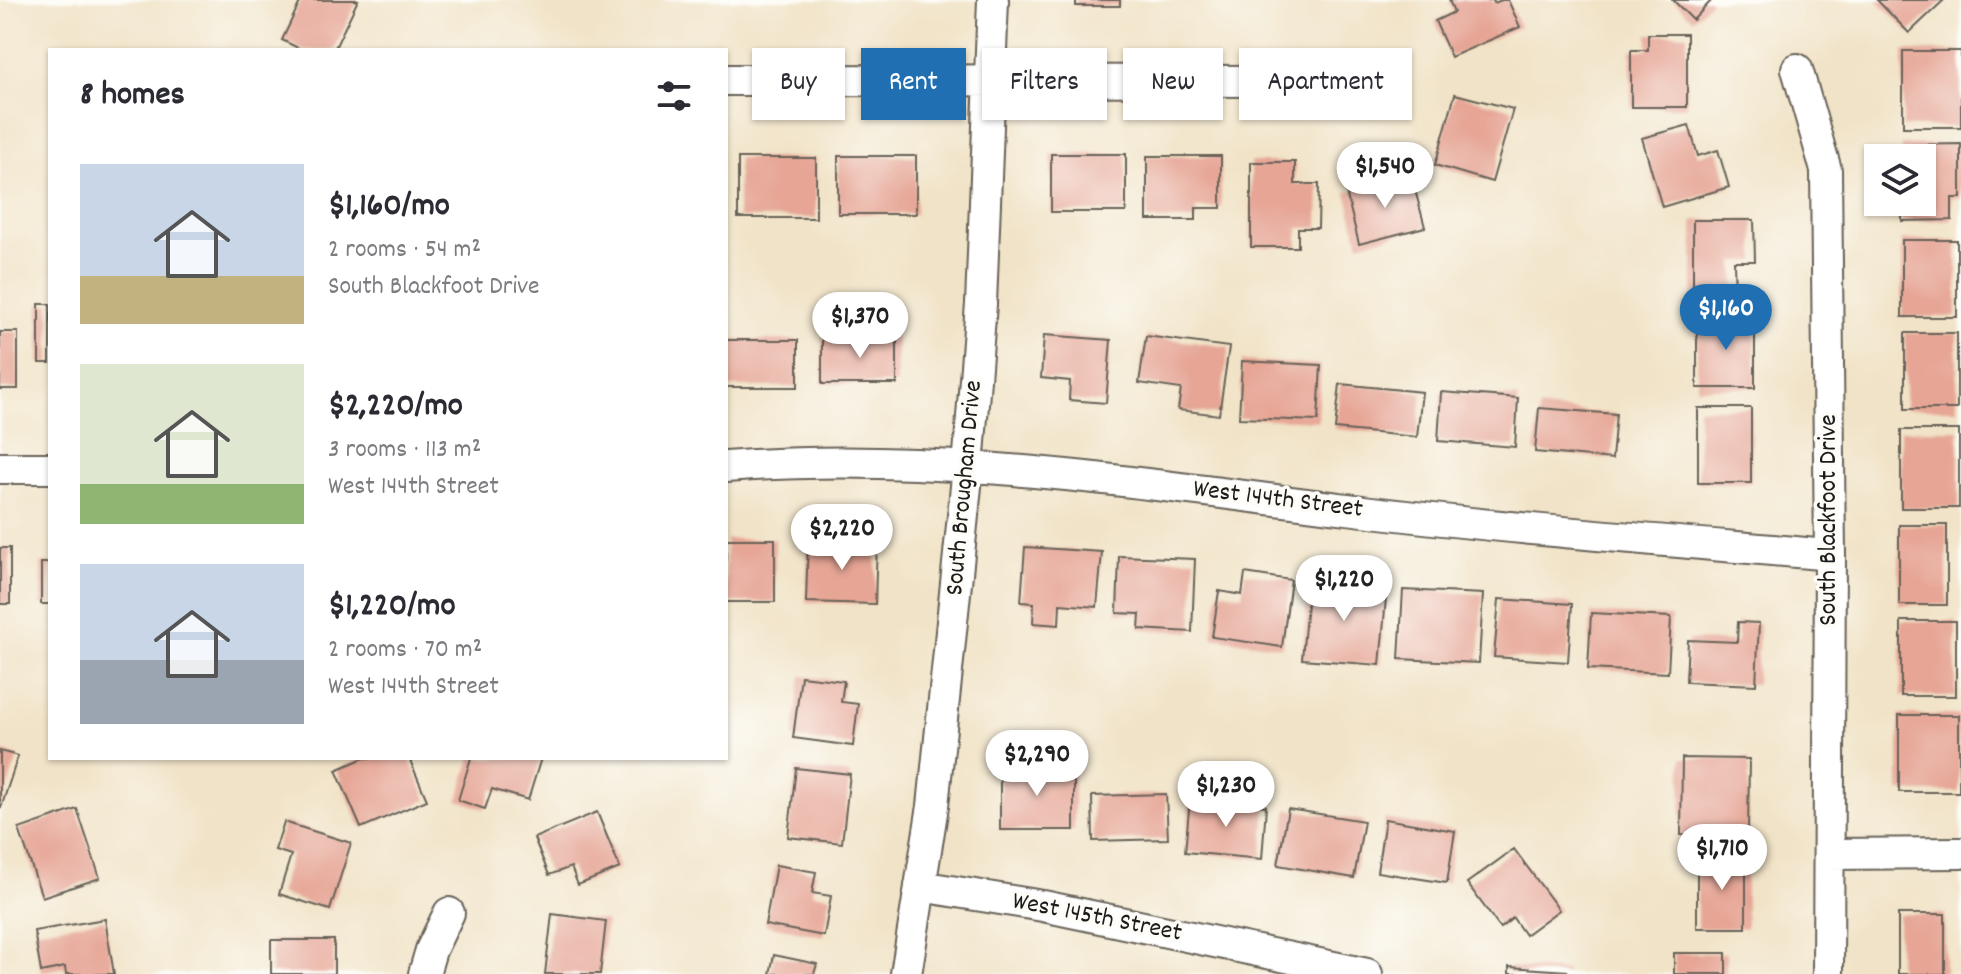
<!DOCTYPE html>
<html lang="en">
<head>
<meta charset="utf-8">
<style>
  :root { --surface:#fff; --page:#f7f7f7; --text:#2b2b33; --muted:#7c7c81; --accent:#1f6fb2 }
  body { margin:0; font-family:Dekko,sans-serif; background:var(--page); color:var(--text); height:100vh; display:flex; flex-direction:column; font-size:30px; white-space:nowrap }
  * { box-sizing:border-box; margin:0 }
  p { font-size:26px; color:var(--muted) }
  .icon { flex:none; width:44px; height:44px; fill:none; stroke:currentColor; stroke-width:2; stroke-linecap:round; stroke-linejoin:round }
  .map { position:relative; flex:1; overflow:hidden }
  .sheet { position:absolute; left:48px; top:48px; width:680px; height:712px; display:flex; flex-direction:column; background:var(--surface); border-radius:0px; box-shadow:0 2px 6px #0004 }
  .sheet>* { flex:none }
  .banner { position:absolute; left:752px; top:48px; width:760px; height:72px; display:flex; gap:16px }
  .fabs { position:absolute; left:1864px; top:144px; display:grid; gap:16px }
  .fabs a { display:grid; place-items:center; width:72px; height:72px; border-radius:0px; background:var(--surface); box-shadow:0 2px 6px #0004; font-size:40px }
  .price { position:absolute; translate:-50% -68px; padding:0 18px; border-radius:28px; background:#fff; color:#222; font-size:26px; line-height:52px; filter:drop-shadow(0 2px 4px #0008) }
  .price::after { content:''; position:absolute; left:50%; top:48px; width:24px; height:18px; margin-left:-12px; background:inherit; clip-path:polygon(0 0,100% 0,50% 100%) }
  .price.selected { background:var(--accent); color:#fff }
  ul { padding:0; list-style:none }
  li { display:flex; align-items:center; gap:24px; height:200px; padding:0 32px }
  li span { display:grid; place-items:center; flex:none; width:224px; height:160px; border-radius:0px; color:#555 }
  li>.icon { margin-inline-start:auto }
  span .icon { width:96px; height:96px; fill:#fffc; stroke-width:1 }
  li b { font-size:34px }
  h2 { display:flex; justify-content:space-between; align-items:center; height:96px; padding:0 32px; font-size:34px }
  .chip { padding:0 28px; border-radius:0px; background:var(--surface); box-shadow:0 2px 6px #0004; font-size:28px; line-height:72px }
  .chip.selected { background:var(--accent); color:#fff }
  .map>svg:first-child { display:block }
  .building { fill:#e6a595 }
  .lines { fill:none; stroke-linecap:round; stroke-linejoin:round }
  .minor-casing { stroke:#676258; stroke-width:34 }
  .minor { stroke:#fff; stroke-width:30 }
  .labels { text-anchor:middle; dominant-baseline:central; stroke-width:7; stroke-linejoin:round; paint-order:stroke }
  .street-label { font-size:26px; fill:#1c1c1c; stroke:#fdfcf7 }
</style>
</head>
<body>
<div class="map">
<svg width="1961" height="974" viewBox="0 0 1961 974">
  <rect width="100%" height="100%" fill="#fdfcf7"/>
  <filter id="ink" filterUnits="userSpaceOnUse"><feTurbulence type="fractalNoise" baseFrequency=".0125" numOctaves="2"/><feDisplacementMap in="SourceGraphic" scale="16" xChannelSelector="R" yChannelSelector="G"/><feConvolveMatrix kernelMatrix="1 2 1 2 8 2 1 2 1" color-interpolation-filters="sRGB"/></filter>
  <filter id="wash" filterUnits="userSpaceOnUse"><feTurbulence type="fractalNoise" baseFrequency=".006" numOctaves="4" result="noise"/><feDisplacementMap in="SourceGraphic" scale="32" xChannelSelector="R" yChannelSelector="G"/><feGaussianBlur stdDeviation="1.8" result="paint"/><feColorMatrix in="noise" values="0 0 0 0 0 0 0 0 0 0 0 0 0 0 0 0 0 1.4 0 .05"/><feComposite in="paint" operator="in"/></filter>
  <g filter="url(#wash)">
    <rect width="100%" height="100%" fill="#f1e3c7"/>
    <g id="blocks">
      <!-- building -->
      <path class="building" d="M301,0h57l-24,50h-32l-20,-10z
        M1076,0h44v6h-44z
        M1449,0h44l1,3 8,-3h6l12,27 -69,30 -16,-36 19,-9z
        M1673,0h39l-19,20z
        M1877,0h67l-35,33z
        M1648,34h39v73h-56v-57h17z
        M1903,51h58v76h-58z
        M1455,94l58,15 -21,73 -57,-17z
        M1689,125l9,31 20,-6 11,37 -67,20 -20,-69z
        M1961,144v54h-9v22l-50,1v-19h20v-44h-21v-13z
        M1051,154h75v58h-75z
        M838,156h78v58h-78z
        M1147,156h74v52h-25v12h-49z
        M738,158h78v60h-78z
        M1251,162h44v22h24l-1,44h-20v19h-47z
        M1411,175l14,52 -66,17 -13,-52z
        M1693,220h61l1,41h-21l1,36h-42z
        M1902,240h55v77h-55z
        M39,304h11v59h-11z
        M1697,317h58v71h-58z
        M0,332h18v57h-18z
        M1905,333h52v76h-52z
        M1044,335l67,5 -5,63 -37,-3 1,-19 -29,-3z
        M1146,336l83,11 -10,68 -41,-5 3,-21 -42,-6z
        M822,337h75v47h-75z
        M726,340h72v47h-72z
        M1242,361l79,4 -3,56 -79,-3z
        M1340,384l82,8 -5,45 -82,-8z
        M1441,392l77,6 -3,49 -77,-6z
        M1539,408l77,6 -4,45 -77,-7z
        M1698,408h53v75h-53z
        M1901,430h58v78h-58z
        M1899,525h48v80h-48z
        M726,539h49v63h-49z
        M808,539l69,2 -2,63 -69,-2z
        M1025,547l77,5 -5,55 -37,-3 -1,21 -26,-2 1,-20 -13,-1z
        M0,548h10v56h-10z
        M1119,556l76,3 -3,73 -53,-3 1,-15 -23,-1z
        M41,563h9v41h-9z
        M1245,573l46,7 -9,67 -70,-10 7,-46 23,4z
        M1309,580l78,7 -7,78 -78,-6z
        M1403,590l80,4 -4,69 -80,-4z
        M1499,599l73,5 -4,58 -74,-5z
        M1591,613l80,4 -3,56 -80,-4z
        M1901,621h55v75h-55z
        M1738,622l21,1 -3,62 -70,-3 2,-42 49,2z
        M801,676l43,5 -3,21 17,2 -5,42 -60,-8z
        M1899,715h60v77h-60z
        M0,751l18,5 -17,52h-1z
        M364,758h45l18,42 -66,28 -25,-58z
        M471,758h70l-13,42 -36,-11 -7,20 -27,-9z
        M1682,758l67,1 -1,77 -67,-1z
        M1000,765h74v65h-74z
        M796,768l54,6 -8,69 -54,-6z
        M1166,794l2,45 -75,2 -1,-45z
        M1190,799l76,7 -4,53 -77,-7z
        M77,809l23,69 -58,19 -23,-68z
        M1288,809l76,12 -10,57 -76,-13z
        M597,812l23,56 -42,17 -7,-18 -22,8 -15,-37z
        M1385,819l70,12 -8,52 -70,-11z
        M284,822l67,21 -21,67 -51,-16 12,-39 -16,-5z
        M1514,849l45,61 -34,25 -12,-17 -13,10 -33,-45z
        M1697,855h49v73h-49z
        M776,865l40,7 -4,21 19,3 -7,40 -59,-11z
        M552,914l54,7 -6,53h-55z
        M1898,914h47v60h-47z
        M105,919l9,55h-48l-1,-7 -24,5 -7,-41z
        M271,940h63v34h-63z
        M1674,953h52v21h-52z
        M774,955l43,9 -3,10h-44z
        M1509,967l58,4 -1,3h-57z"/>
    </g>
  </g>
  <g filter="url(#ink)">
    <use href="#blocks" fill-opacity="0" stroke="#676258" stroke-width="2"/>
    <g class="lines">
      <defs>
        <path id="minor" d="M1797,69l29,101 4,385 -2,419
          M726,80l622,1
          M726,467c207,-17 417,17 621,42 161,20 322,32 483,46
          M0,468h50
          M1829,854l132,-1
          M920,886l123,20 324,68
          M424,974l7,-24 18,-37
          M906,974l27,-168 35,-339 13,-163 12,-304"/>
      </defs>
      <!-- minor casing -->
      <use href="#minor" class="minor-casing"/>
      <!-- minor -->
      <use href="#minor" class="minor"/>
    </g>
  </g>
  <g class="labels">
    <!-- street labels -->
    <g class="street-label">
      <text transform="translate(965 488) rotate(-85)">South Brougham Drive</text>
      <text transform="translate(1278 500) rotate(7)">West 144th Street</text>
      <text transform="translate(1829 520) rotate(-90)">South Blackfoot Drive</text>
      <text transform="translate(1097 918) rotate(11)">West 145th Street</text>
    </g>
  </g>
</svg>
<div class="fabs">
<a><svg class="icon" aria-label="layers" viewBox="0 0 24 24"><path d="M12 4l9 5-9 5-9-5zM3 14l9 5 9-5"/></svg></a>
</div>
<b class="price" style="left:1385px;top:210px">$1,540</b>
<b class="price selected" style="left:1726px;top:352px">$1,160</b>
<b class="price" style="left:860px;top:360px">$1,370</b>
<b class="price" style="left:842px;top:572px">$2,220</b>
<b class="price" style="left:1344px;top:623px">$1,220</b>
<b class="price" style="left:1037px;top:798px">$2,290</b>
<b class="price" style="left:1226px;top:829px">$1,230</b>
<b class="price" style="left:1722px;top:892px">$1,710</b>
<div class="banner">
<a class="chip">Buy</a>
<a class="chip selected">Rent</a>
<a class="chip">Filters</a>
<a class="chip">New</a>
<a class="chip">Apartment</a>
</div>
<section class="sheet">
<h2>8 homes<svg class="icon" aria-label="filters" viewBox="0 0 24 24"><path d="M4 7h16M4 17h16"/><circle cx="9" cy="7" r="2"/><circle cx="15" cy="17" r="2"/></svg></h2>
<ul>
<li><span style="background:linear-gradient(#c9d6e8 70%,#c2b280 0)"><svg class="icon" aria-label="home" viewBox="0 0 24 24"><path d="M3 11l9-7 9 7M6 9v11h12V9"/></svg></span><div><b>$1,160/mo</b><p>2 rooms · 54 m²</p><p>South Blackfoot Drive</p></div></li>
<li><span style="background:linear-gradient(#dfe7d0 75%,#8fb573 0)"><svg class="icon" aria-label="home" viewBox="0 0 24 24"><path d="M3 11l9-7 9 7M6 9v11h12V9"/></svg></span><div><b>$2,220/mo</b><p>3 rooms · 113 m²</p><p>West 144th Street</p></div></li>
<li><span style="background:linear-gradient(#c9d6e8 60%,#9aa5b1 0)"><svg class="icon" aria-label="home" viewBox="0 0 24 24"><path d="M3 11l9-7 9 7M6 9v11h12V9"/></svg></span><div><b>$1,220/mo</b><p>2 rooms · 70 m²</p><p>West 144th Street</p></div></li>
</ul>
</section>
</div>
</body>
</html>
